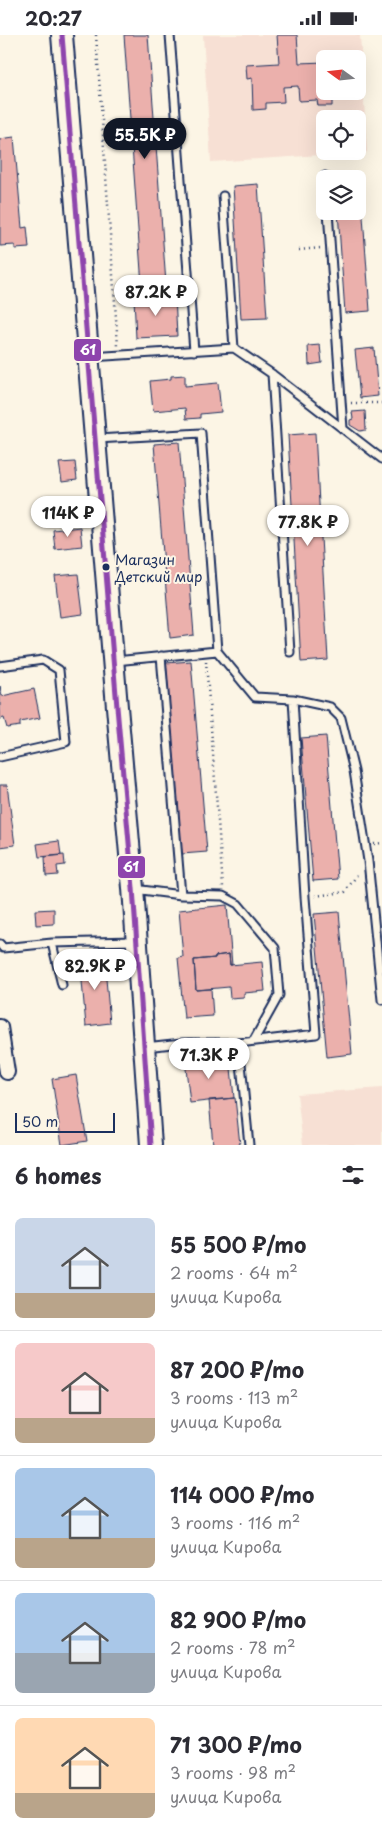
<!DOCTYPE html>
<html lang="en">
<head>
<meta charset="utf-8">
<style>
  :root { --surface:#fff; --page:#f7f7f7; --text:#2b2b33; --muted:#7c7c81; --line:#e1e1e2; --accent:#111827 }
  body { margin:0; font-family:"Playpen Sans",sans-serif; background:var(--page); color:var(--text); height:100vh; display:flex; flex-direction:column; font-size:19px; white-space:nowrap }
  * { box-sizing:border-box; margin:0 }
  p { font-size:16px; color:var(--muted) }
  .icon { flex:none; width:28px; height:28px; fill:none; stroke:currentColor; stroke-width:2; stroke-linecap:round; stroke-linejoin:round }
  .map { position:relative; height:1110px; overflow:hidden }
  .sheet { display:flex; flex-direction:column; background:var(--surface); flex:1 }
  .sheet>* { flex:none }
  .needle { width:32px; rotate:285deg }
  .tools { position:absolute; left:316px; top:15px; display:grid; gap:10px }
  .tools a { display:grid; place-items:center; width:50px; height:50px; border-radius:8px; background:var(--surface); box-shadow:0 5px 20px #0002; font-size:25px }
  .scale { position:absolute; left:15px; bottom:12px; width:100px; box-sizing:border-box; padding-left:5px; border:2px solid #1b2f5e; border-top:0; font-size:14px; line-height:18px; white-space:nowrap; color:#1b2f5e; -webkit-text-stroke:4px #fcf5e5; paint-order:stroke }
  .price { position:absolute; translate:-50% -42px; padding:0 11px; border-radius:18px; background:#fff; color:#222; font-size:16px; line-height:32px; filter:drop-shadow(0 1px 2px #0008) }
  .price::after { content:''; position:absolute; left:50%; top:30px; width:15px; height:11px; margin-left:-8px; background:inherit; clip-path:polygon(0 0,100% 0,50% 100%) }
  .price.on { background:var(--accent); color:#fff }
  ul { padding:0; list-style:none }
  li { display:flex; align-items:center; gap:15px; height:125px; padding:0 15px }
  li+li { border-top:1px solid var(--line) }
  li span { display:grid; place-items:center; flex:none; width:140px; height:100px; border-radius:8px; color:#555 }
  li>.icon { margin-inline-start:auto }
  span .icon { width:60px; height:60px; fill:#fffc; stroke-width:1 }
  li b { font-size:21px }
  h2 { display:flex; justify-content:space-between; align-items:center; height:60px; padding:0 15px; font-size:21px }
  .status { display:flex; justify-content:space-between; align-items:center; height:35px; padding:0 25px; background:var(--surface); direction:ltr }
  .status svg { height:14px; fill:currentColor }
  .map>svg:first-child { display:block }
  .built { fill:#f7e0d4; fill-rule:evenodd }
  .building { fill:#ebb0ac; stroke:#1b2f5e }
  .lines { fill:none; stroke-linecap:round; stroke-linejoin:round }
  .lane-casing { stroke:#1b2f5e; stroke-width:11 }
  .street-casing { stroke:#1b2f5e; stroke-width:18 }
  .secondary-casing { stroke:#1b2f5e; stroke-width:24 }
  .path { stroke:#1b2f5e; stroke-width:2.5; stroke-dasharray:1 4; stroke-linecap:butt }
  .lane { stroke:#fcf5e5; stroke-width:7 }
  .street { stroke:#fcf5e5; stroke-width:14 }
  .secondary { stroke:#fcf5e5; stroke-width:20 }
  .bus-1-casing { stroke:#fcf5e5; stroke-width:9 }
  .bus-1 { stroke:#8e44ad; stroke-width:5 }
  .bus-dot { fill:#1b2f5e; stroke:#fcf5e5; stroke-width:2 }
  .labels { text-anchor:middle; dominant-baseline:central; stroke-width:4; stroke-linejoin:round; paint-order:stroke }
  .bus-label { font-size:14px; fill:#1b2f5e; stroke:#fcf5e5; text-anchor:start }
  .line-badge { stroke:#fcf5e5; stroke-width:2 }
  .badge-label { font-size:14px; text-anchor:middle; font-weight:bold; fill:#fff }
</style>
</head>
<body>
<div class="status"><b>20:27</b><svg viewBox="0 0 49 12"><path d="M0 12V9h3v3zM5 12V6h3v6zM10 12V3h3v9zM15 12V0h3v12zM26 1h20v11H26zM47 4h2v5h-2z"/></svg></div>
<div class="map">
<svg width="382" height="1110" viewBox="0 0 382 1110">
  <rect width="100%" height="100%" fill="#fcf5e5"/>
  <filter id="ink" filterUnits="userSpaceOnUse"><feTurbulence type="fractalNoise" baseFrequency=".02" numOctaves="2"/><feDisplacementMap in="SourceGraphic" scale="10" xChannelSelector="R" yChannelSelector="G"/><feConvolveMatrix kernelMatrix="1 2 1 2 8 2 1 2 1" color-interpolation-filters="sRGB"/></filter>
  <g filter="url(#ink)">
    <!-- built -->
    <path class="built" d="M203,0h157l7,117 -156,10zM325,24h33v32h-33zM325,84h33v32h-33z
      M382,1053v57h-79l-6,-51z"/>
    <!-- building -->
    <path class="building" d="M124,0h24l18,249 -24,1z
      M277,0h20l2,28 26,-1v29h7v15h-14l-1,-6 -18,1 -1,-15 -15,1 1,15 -18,1v6l-13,1 -1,-32 -5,1 -1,-14 33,-2z
      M14,102l8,91 5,-1 2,21 -14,1v-4l-15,1v-107z
      M360,141l10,135 -25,2 -7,-102h20v-32l-23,-2z
      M258,149l9,134 -26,1 -8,-133z
      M175,261l2,40 -41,2 -2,-40z
      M320,310l2,18 -13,2 -1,-19z
      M374,313l4,48 -18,2 -5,-48z
      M185,340v11l33,-3 3,29 -21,2v4l-14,1 -1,-11 -32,3 -3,-30 21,-2v-3z
      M365,376l1,19 -6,1 -10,-6v-5l3,-1 -1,-7z
      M315,398l13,227 -27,2 -13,-227z
      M179,407l15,193 -24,3 -16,-194z
      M75,427l2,18 -15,2 -3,-19z
      M80,492l2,19 -27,3 -2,-19z
      M78,539l5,40 -23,3 -5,-41z
      M191,626l16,191 -25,2 -16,-191z
      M0,651l2,10 32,-7 6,29 -20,4v4l-13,2 -3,-10 -4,1z
      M326,701l12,143 -25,2 -12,-143z
      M0,750h7l8,60 -15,2z
      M59,806l2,14 -22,2 -2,-13z
      M64,820l1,10 -8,1 1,9 -12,1 -1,-19z
      M227,870l5,60h-2l-1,-11 -14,2v2l-21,2 2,30 15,-1 2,27 -29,2 -6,-60 5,-1 -4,-47z
      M54,874v15l-18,1 -1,-15z
      M339,877l13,142 -25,3 -13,-143z
      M229,919l1,11 32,-3 3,29 -21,2v4l-14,1 -1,-11 -33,3 -2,-30 21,-2v-2z
      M104,922l6,66 -24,3 -6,-67z
      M225,1021l2,13 4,-1 3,30 -44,5 -5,-43z
      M76,1040l11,66 -25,4 -10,-66z
      M235,1063l5,47h-27l-4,-45z"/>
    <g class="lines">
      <defs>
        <path id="lane" d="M170,0l24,316
          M325,141v3
          M223,161l11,152
          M328,176l15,218
          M90,322l144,-9 38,26 110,85
          M272,339l18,278
          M97,404l104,-6 16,218 -102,10
          M217,616l38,46 38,2 37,8 11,11 13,53 14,90 14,139
          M161,621l20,239
          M0,631l43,-6 16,10 7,72 -66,15
          M134,854l47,6 42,1 15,8 37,44 4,47 -25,45
          M52,908l10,42
          M0,909l3,4 49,-5 82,-2
          M239,1008l10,102
          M145,1012l37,-4h57l77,-9 -11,-137 -12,-198"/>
        <path id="street" d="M0,992l7,45"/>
        <path id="secondary" d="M62,0l55,672 16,181 18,257"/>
      </defs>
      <!-- lane casing -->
      <use href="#lane" class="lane-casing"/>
      <!-- street casing -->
      <use href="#street" class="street-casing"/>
      <!-- secondary casing -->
      <use href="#secondary" class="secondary-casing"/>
      <!-- path -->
      <path class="path" d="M96,0l22,311
        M299,215l22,-2
        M351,368h31
        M206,626l17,226
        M374,809l8,-1
        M315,861l30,-4 14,-20"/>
      <!-- lane -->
      <use href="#lane" class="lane"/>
      <!-- street -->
      <use href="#street" class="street"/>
      <!-- secondary -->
      <use href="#secondary" class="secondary"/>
      <defs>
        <path id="bus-1" d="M62,0l55,672 16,181 18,257"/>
      </defs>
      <!-- bus-1 casing -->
      <use href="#bus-1" class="bus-1-casing"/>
      <!-- bus-1 -->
      <use href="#bus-1" class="bus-1"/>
    </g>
  </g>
  <!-- markers -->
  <circle class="bus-dot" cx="106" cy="532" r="4.5"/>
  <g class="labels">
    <!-- bus labels -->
    <g class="bus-label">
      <text x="115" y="524">Магазин<tspan x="115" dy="17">Детский мир</tspan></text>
    </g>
  </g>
  <g class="line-badge">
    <rect x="73" y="303" width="29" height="24" rx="5" fill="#8e44ad"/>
    <rect x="117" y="820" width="29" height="24" rx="5" fill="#8e44ad"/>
  </g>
  <g class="badge-label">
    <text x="88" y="320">61</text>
    <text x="131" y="837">61</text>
  </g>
</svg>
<div class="tools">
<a><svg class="needle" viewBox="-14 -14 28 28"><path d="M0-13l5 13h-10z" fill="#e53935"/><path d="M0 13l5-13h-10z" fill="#7c7c81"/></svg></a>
<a><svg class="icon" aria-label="locate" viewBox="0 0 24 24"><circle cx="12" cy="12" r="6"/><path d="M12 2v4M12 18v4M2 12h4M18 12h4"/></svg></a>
<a><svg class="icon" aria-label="layers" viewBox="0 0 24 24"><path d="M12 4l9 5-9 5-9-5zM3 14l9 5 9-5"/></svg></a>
</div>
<div class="scale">50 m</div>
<b class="price on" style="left:145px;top:125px">55.5K ₽</b>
<b class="price" style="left:156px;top:282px">87.2K ₽</b>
<b class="price" style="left:68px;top:503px">114K ₽</b>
<b class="price" style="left:308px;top:512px">77.8K ₽</b>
<b class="price" style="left:95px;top:956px">82.9K ₽</b>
<b class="price" style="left:209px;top:1045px">71.3K ₽</b>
</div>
<section class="sheet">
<h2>6 homes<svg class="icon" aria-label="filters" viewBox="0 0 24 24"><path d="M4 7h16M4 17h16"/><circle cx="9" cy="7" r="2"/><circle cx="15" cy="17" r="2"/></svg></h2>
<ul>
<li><span style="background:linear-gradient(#c9d6e8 75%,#b9a48a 0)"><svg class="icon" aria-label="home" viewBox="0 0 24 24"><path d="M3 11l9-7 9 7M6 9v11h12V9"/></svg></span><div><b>55 500 ₽/mo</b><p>2 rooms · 64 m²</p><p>улица Кирова</p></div></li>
<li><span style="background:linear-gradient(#f6c9c9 75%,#b9a48a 0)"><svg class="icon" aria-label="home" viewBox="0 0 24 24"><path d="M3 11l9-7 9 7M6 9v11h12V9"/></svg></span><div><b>87 200 ₽/mo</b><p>3 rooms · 113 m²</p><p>улица Кирова</p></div></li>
<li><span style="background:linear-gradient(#a9c7e8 70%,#b9a48a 0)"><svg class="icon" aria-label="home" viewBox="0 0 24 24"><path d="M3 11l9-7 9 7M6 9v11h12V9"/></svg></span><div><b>114 000 ₽/mo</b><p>3 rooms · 116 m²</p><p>улица Кирова</p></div></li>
<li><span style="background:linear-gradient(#a9c7e8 60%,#9aa5b1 0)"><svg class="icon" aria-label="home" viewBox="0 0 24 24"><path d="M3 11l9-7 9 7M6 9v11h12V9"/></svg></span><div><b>82 900 ₽/mo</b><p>2 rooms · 78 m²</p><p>улица Кирова</p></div></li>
<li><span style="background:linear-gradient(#ffd9b3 75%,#b9a48a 0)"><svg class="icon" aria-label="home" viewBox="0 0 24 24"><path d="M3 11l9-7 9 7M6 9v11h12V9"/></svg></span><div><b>71 300 ₽/mo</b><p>3 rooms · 98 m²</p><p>улица Кирова</p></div></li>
</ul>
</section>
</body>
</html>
